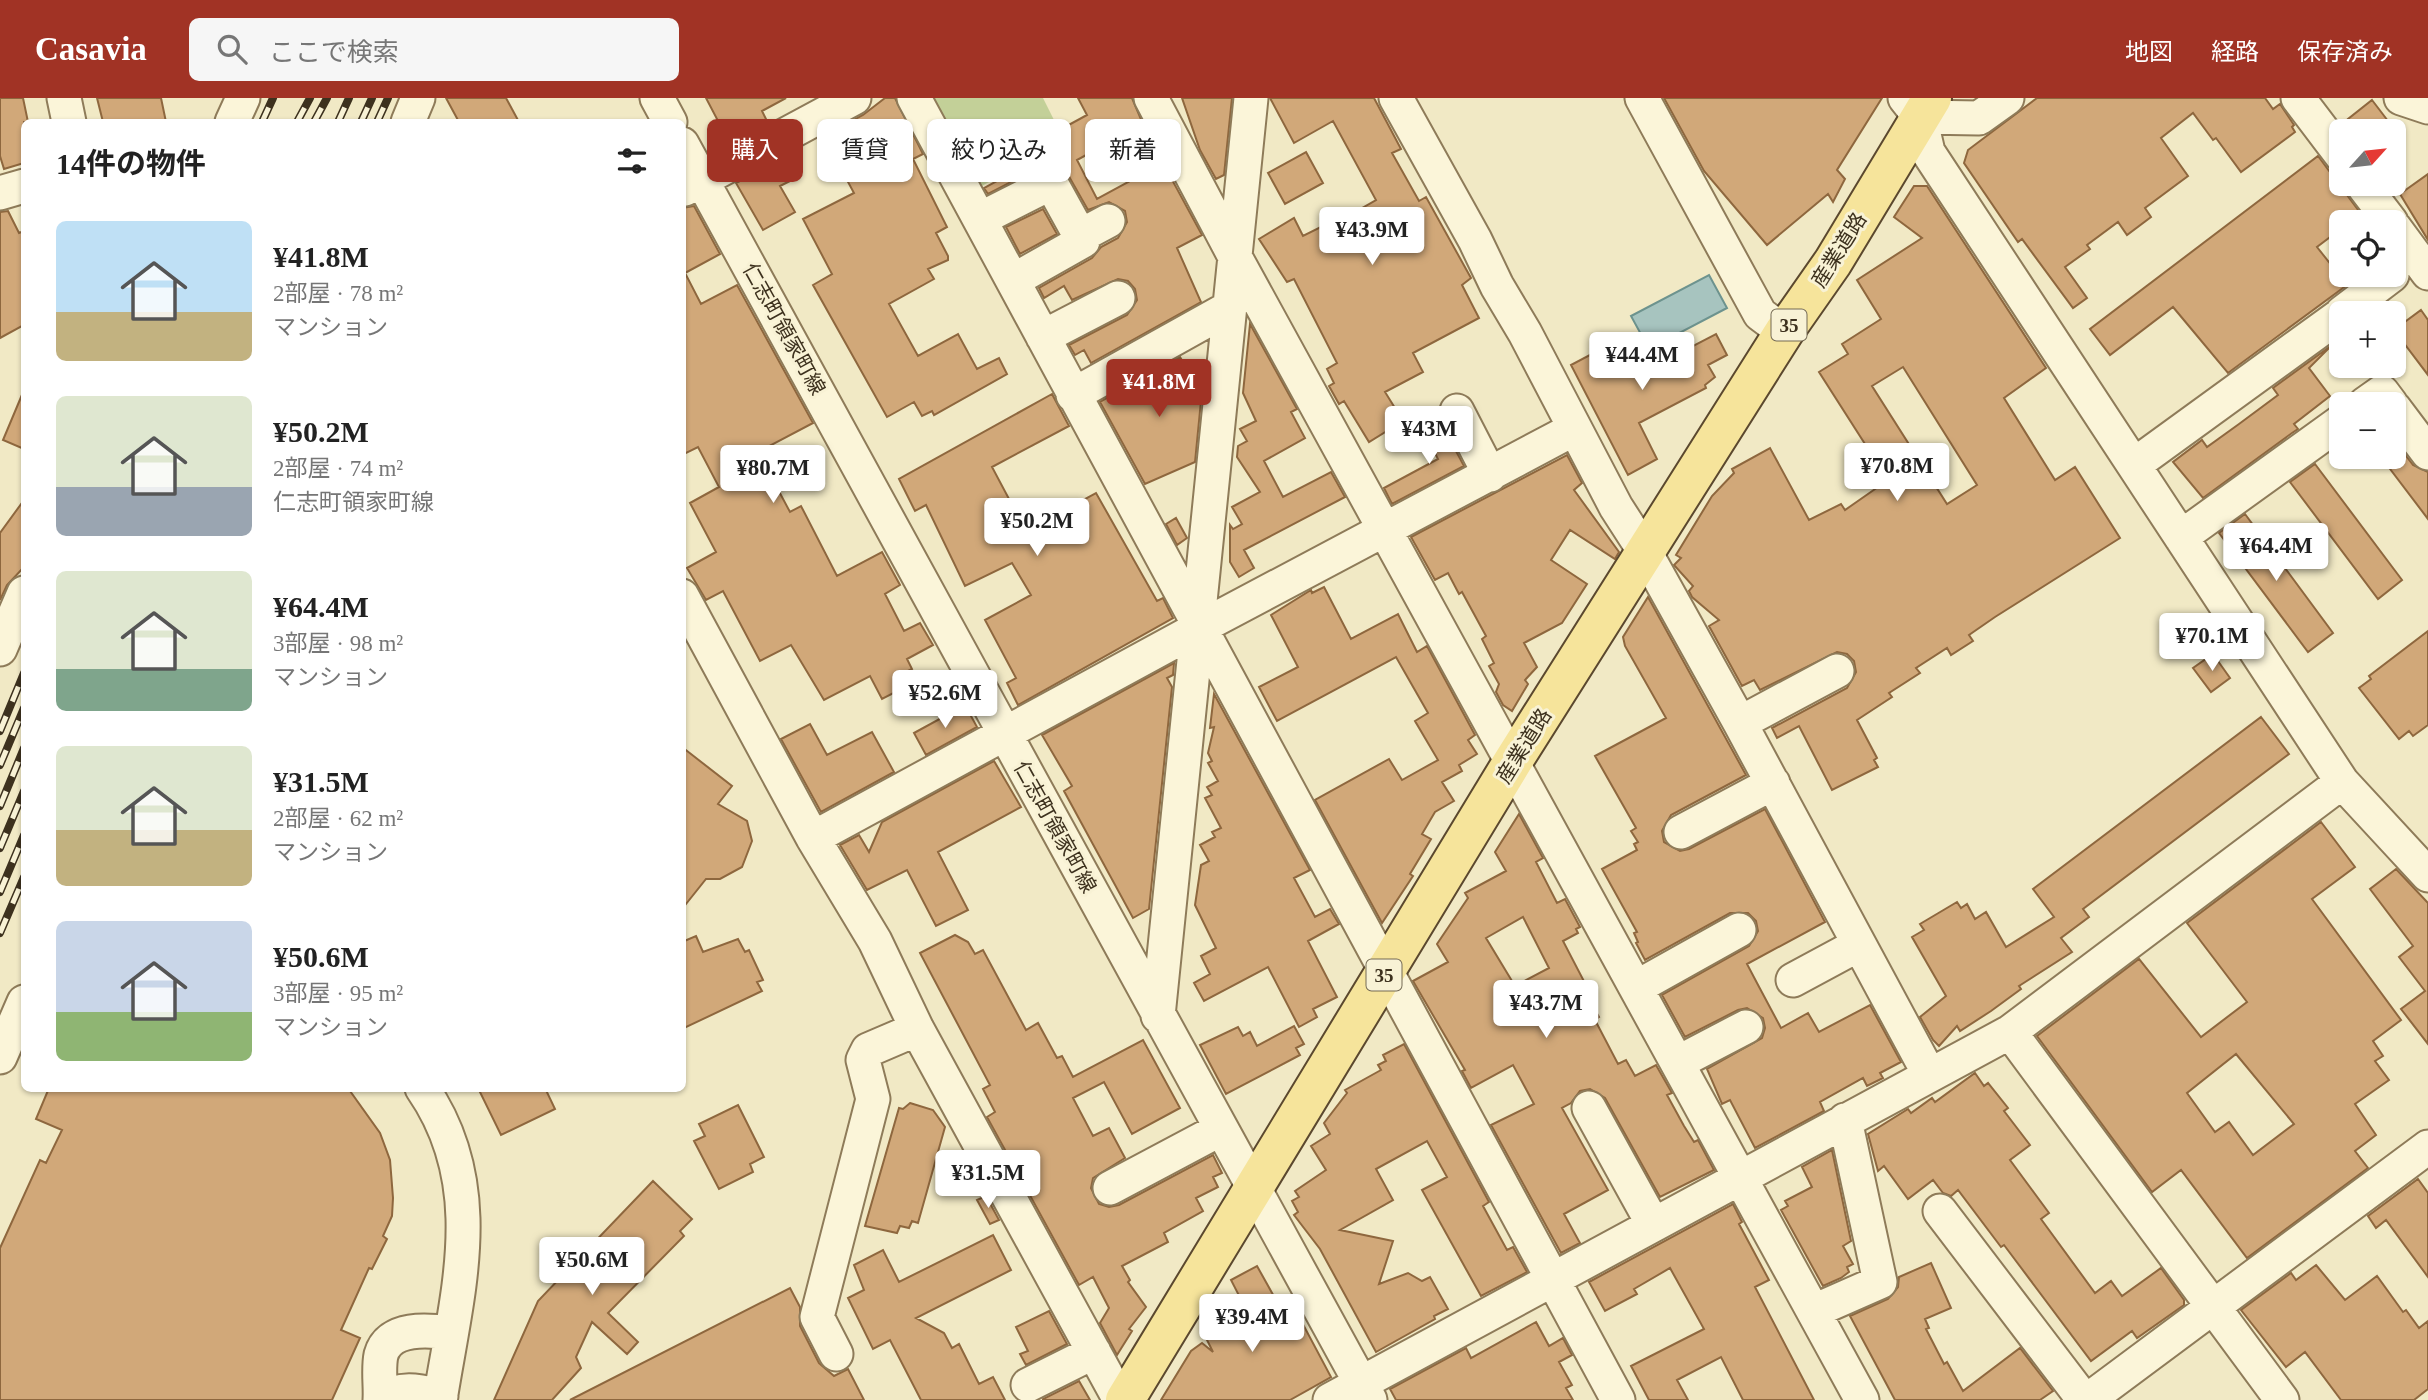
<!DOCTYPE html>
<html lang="ja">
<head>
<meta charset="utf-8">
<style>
  :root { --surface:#fff; --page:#f6f6f6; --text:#222; --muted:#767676; --accent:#a13325 }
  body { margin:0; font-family:"Times New Roman","Noto Sans JP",serif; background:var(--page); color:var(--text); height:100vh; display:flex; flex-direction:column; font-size:26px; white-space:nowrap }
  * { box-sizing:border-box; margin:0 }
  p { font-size:23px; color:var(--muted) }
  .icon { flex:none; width:38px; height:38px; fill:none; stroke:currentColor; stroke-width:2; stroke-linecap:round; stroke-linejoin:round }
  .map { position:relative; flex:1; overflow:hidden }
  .drawer { position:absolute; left:21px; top:21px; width:665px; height:973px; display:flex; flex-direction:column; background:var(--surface); border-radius:10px; box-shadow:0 2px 5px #0004 }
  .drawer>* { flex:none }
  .top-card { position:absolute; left:707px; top:21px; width:665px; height:63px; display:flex; gap:14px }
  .needle { width:46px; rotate:63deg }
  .buttons { position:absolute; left:2329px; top:21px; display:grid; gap:14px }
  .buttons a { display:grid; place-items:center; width:77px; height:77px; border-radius:10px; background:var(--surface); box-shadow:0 2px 5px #0004; font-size:35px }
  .price { position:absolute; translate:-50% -60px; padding:0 16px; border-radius:7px; background:#fff; color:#222; font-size:23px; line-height:46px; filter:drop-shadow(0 2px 4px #0008) }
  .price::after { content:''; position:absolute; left:50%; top:42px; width:21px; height:16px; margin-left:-10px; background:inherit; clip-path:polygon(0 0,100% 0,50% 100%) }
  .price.current { background:var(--accent); color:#fff }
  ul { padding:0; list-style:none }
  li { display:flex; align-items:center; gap:21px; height:175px; padding:0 35px }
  li span { display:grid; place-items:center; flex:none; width:196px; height:140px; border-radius:10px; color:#555 }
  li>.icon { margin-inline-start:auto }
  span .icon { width:84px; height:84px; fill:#fffc; stroke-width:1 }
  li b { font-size:30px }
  h2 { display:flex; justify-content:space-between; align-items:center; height:84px; padding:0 35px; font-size:30px }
  .chip { padding:0 24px; border-radius:10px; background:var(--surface); box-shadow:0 2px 5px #0004; font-size:24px; line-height:63px }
  .chip.current { background:var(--accent); color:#fff }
  header { display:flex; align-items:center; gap:42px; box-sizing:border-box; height:98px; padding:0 35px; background:var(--accent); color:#fff }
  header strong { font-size:33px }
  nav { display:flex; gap:38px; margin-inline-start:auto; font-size:24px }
  .search { width:490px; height:63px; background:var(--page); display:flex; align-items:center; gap:18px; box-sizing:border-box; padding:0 24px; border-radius:10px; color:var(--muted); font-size:26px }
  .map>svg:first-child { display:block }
  .green { fill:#c3d098 }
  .water { fill:#a7c4bf; stroke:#6d938e; stroke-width:2 }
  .building { fill:#d1a879; stroke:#8e673e; stroke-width:2; fill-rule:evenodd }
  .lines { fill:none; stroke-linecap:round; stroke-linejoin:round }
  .minor-casing { stroke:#8e7b59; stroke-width:37 }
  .major-casing { stroke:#5b482e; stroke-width:42 }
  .minor { stroke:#fbf5d9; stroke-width:33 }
  .major { stroke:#f6e49b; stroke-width:38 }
  .rail-casing { stroke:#3d311e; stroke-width:8 }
  .rail { stroke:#f8f2d5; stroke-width:5; stroke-dasharray:16; stroke-linecap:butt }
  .labels { text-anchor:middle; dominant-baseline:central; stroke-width:6; stroke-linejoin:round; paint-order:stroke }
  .shield { fill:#f8f2d5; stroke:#756b55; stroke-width:2 }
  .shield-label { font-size:19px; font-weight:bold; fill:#3d311e }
  .street-label { font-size:21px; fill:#3d311e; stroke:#f8f2d5 }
</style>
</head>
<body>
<header>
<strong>Casavia</strong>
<div class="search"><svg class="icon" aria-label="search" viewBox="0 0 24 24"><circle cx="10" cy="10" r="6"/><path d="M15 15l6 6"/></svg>ここで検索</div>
<nav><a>地図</a><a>経路</a><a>保存済み</a></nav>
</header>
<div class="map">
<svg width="2428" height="1302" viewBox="0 0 2428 1302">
  <rect width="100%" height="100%" fill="#f1e9c5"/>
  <!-- green -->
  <path class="green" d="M927,0h116l13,26 -19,11 8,17 -69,37z"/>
  <!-- water -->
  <path class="water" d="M1709,177l18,33 -78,41 -18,-33z"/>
  <!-- building -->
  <path class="building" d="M0,0h23l5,24h-4v41l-20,6 -4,-13z
    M97,0h64l5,24h-63z
    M446,0h60l13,24h-60z
    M706,0h80l-24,13 5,10 -38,21z
    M885,0h10l28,56 -10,5 34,68 -11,6 12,23v4l-20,9 6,10 -45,25 29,52 40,-22 19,35 22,-11 8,16 -73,41 -2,-4 -10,5 -8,-14 -27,15 -74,-132 19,-11 -29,-55 51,-26 -28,-52 3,-8 34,-18z
    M1078,0h54l11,26 -66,36 20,39 66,-36 39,72 -25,13 24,54 -110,61 -7,-13 -9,5 -6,-10 58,-30 10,-15 -2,-11 -7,-8 -10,-2 -46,21 -8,-14 -20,12 -5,-10 53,-30 9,-11 17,-9 9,-16 -2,-11 -16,-9 -21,8 -21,-37 -15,-9 -10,2 -54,28 -4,-6 66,-36 -7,-13 44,-24z
    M1182,0h50l-8,77 -8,4 -16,-29z
    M1270,0h104l27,51 -9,4 27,48 7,-4 45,81 -9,7 17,33 -66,35 10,19 -38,20 18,29 -34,21 -25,-41 -5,3 -10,-18 5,-3 -7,-14 10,-6 -43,-84 -7,3 -28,-43 35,-21 9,18 36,-18 2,2 35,-20 -43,-79 -39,22z
    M1664,0h218l-45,72 8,9 -12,23 -5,-8 -61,51 -63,-74z
    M2037,0h228l8,11 7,-5 14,21 -2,2 3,5 -54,40 -25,-34 -3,2 -20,-27 -32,25 27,38 -43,32 6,9 -24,18 -9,-13 -31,23 3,4 -25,18 22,31 -14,10 -51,-69 -4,3 -54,-79 4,-13z
    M2372,2l16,21 -13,10h-18l-9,-12z
    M1306,54l17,31 -38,21 -17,-31z
    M2318,58l49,66h-25v6l-25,19 30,38 -119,88 -55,-66 -63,48 -20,-26z
    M781,62l11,20 -12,6 15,26 -32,18 -27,-47z
    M2428,76v66l-28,-46z
    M1914,88h13l119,182 -42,30 51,82 20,-13 45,71 -125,79 -26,18 4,6 -22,14 -4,-7 -31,20 4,5 -31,20 3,4 -35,23 20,38 -3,2 4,7 -46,23 -33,-64 -22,12 -5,-10 75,-40 9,-16 -2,-11 -7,-7 -10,-2 -77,38 -6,-10 -12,6 -33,-60 10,-6 -27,-23 -3,-6 4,-5 -19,-21 7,-7 -5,-3 36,-59 22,-23 -2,-4 38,-21 39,72 32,-16 4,6 43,-30 -69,-108 29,-18 -6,-10 39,-25 -24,-39 65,-42 -28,-21zM1903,269l74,118 -30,19 -75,-118z
    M694,108l26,48 -35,19 16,31 36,-19 76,138 -55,29 32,60 11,-6 36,70 45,-24 18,33 -15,9 19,37 16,-8 13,22 -26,14 5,10 -8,4 7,11 -29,15 -12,-23 -46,24 -33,-55 -31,16 -37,-70 -17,9 -19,-32 29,-16 -26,-49 29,-16 -21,-40 -16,8v-247z
    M1043,111l14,25 -37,20 -14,-27z
    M8,113l11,22 5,-2v94l-24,13v-126z
    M2421,212l7,10v55l-34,-45z
    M1250,226l47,85 -6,3 14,26 -41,23 19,36 48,-25 14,25 -101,53 10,18 -15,9 -9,-15v-37l3,4 9,-5 -10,-17 28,-15 -23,-35 1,-11 9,-5 -7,-12 16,-8 -13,-28z
    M1716,236l11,21 -19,10 7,12 -10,8 1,3 -67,35 18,36 -29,16 -57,-110 34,-18 7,11 25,-13 12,24z
    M2332,247l-23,23 21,28 -36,28 4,5 -6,4 -89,65 -30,-36 29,-22 5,7 32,-23 39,-29 -5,-7z
    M1180,259l7,12 17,1 -9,92 -50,22 -45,-82z
    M24,292v59l-21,-9z
    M1052,296l17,32 -77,41 34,64 70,-38 61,108 6,-3 10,20 -155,87 -11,-22 9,-5 -31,-58 46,-25 -19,-32 -47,23 -39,-81 -11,6 -16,-32z
    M1440,323l24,45 -72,38 -8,-16 54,-29 -15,-29z
    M2394,342l19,25 15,7v47l-47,-62h13z
    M1567,357l15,28 -8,7 45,62 -4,7 -45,-29 -19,30 36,24 -25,39 -38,20 13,24 -12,13 3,4 -16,27 -9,-6 -7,-13 3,-8 -10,-18 5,-3 -12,-24 4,-3 -24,-44 -3,2 -11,-21 -13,7 -24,-43z
    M2315,366l87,116 -24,19 -88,-117z
    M24,402v67l-17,18 -7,15v-67z
    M2245,416l88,119 -25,19 -89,-119z
    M1176,420l11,20 -10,7 -11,-21z
    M1324,489l27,52 47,-25 19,38 10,-6 48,89 -7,5 9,14 -18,11 3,6 -20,11 12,19 -19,11 -13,22 9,5 -21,35 3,2 -31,47 -67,-123 74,-41 13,21 36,-20 -23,-39 13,-8 -32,-56 -119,64 -18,-34 39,-20 -27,-52 40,-25 1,3z
    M1648,499l98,178 -75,40 -9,16 2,11 16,9 9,-2 76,-40 60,113 -78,42 10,19 24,45 27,-15 11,19 51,-27 31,57 -21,11 3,5 -16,8 -4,-8 -43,24 4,9 -69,37 -25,-48 -8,4 -15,-35 55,-31 3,-10 -2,-10 -16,-10 -9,2 -53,27 -23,-42 87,-49 9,-15 -2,-10 -8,-8h-18l-85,47 -9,-17 2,-1 -4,-9 3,-1 -35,-63 35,-19 -3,-6 4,-2 -7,-11 5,-3 -41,-72 71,-38 -41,-72 -2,-9z
    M2428,533v94l-15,11 -4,-5 -10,8 -40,-51 12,-9 -2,-3z
    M2213,556l17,24 -19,14 -18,-24z
    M1174,565l-1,12 -6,3 5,9 -23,222 -16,9 -69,-127 8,-5 -30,-51z
    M1214,596l96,176 -16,8 21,39 15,-8 9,15 -31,17 29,56 -24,12 4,8 -18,10 -31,-60 -64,34 -10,-18 16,-9 -9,-18 15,-8 -21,-43 6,-40 8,-4 -9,-16 15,-8 -3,-5 9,-4 -16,-30 7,-3 -5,-8 11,-6 -10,-18 4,-2 -4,-8 6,-26 -4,1z
    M965,607l12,22 -51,28 -12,-22z
    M2261,619l28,37 -206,155 6,8 -28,21 11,14 -53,34 2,3 -30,22 -31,20 -3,-5 -18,20 -6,-6 -13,-23 26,-21 -34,-59 12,-7 -4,-6 37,-22 4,6 6,-4 8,15 11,-7 20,35 48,-30 -21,-28z
    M810,626l17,31 45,-23 22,40 -73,40 -40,-73z
    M682,649l50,39 -14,18 29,17 5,20 -10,26 -22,12h-14l-24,30z
    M994,663l27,46 -83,45 30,58 -32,16 -29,-56 -40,20 -27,-45 19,-10 10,17 13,-30z
    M1519,716l24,44 -7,4 21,41 8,-4 15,28 -4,2 2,4 -15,8 25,48 -4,2 15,26 -4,3 23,44 8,-4 9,16 21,-11 16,28 -5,2 17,31 10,16 4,-2 16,30 -54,27 -55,-99 -15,-9 -10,2 -9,12 -9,5 46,82 -44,24 16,29 -19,10 -70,-128 43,-21 -21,-39 -42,23 -9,-17 3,-1 -52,-89 35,-19 -11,-18 31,-46 -3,-5 41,-22 -11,-19zM1523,819l26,51 -34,18 -29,-48z
    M2321,724l34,45 -43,32 89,121 -28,21 10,15 -8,5 14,19 -34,24 21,31 -21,16 13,17 -121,90 -66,-88 -29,22 -115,-156 102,-77 62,78 46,-35 -60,-79zM2236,956l58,70 -41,31 -24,-33 -14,10 -28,-39z
    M2396,771l32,34v141l-27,-35 24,-18 -26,-34 14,-11 -43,-57z
    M955,837l13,7 7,12 8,-4 43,80 12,-7 19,35 5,-2 11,21 70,-37 37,68 -48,26 -28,-52 -31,16 20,38 16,-8 16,30 -32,20 -2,10 8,16 10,3 10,-2 94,-50 9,18 -9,4 5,10 -22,11 7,13 -39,22 4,9 -46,24 8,14 -2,2 18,25 -17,22 3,2 -15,24 -17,-32 9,-15 -16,-31 -14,8 -92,-168 8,-5 -12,-23 7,-4 -70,-132z
    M696,838l7,16 35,-13 7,13 4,-2 14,30 -6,2 5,9 -80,38v-87z
    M1294,928l10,18 -8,4 4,7 -74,39 -26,-49 38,-18 5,9 7,-4 7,14z
    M1404,946l85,158 -6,4 24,44 6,-3 14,25 -46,24 -59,-106 25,-13 -20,-36 -51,28 17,31 -53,30 53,11 -14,43 29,-11 14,8 8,-4 18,32 -14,7 1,3 -59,33 -56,-103 -26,-34 4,-3 -6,-11 7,-4 -4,-6 31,-21 -15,-24 19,-12 -6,-11 23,-30 -2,-3 36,-20 -3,-5 8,-4 -3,-6z
    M1975,975l9,13 4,-3 20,25 -4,3 26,34 -20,15 39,53 -8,6 54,74 16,-12 11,15 39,-28 23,32v5l-47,33 -5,-7 -41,30 -87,-116 -3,2 -43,-57 -7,6 -8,-3 -10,-13 -25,19 -24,-33 -6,5 -10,-37 40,-25 3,4 21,-15 3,4z
    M49,990h297l4,3 30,42 10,27 3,38 -1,18 -9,20 4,3 -15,30 -3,-1 -28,62 19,8 -28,62h-332v-152l40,-88 6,3 16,-33 -26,-11z
    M478,990h67l10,21 -54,26z
    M910,1005l23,7 12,17 -27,96 -6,-2 -3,7 -9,-2 -3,7 -32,-7 34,-118 4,1z
    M738,1007l26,52 -14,7 3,8 -34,17 -25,-48 11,-5 -6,-12z
    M1832,1052l19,91 -8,5 10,18 -6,3 2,5 -8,6 -18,8 -42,-76 7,-4 -3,-5 27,-14 -10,-20z
    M2418,1081l10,14v84l-42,-57 -10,8 -8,-12z
    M653,1083l39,38 -12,12 4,5 -76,77 30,29 -11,12 -35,-32 -16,35 5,11 -29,32h-58l44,-99z
    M986,1098l13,24 -9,4 -13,-24z
    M1733,1106l9,18 -3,2 30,56 -14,7 59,113h-71l-22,-43 -44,23 11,20h-39l-18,-34 73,-37 -34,-61 -36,21 3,5 -32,17 -16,-29z
    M993,1137l18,35 -95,48 28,15 8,15 7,-4 20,40 14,-7 12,23h-84l-31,-60 -17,9 -25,-51 16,-8 -10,-25 29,-15 16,32z
    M1931,1165l20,45 -26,11 4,9 -3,1 18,35 3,-2 16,29 57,-43 33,43 -13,9h-145l-45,-84 38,-17 10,-12 1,-10z
    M2316,1167l29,35 32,-24 26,36 3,-2 13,18 9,-7v68l-14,11h-73l-36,-48 -19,15 -45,-57 50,-37 5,7z
    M1257,1168l29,52 11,-5 34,64 -41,23h-129l30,-49 11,-8 11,9 -7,-14 43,-23 -18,-35z
    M790,1190l10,19v19l19,37 15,13 14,-7 16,31h-294z
    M1049,1213l18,33 -41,21 -6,-11 8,-3 -12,-24z
    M1536,1224l13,24 14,-8 9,17 -13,7 13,23 -6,3 7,12h-177l-6,-11 76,-41 5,10z
    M1079,1283l11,19h-47v-1z"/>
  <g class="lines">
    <defs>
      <path id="minor" d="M64,0l5,24
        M657,0l13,24
        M914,0l704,1302
        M1151,0l83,157 628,1145
        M1396,0l79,142 22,46 28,47 91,174 29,45 95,171 189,351
        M1642,0l118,216 24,18
        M1905,0l15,19 8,35 414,630 86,93
        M2298,0l44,58
        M2401,0l27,9
        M1920,19l59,1 28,-20
        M232,24l11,-24
        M408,24l10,-24
        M682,46l688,1256
        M2362,86l29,38
        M685,91l169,-91
        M0,95l24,-7
        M980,121l71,-36 32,58 -69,39
        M2394,129l34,46
        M1080,138l28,-15
        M2342,215l50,-38
        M1043,239l75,-39
        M1073,297l156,-87
        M2365,306l17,-12 9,12
        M2394,310l34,45
        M1457,313l33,64
        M2134,367l208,-151
        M2181,439l161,-116
        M682,498l131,242 62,103 42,88 203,371
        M0,551l24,-56
        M1740,625l97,-52
        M1681,734l92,-49
        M813,740l386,-210 375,-199
        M1793,882l65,-35
        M1637,889l102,-57
        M1158,918l93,-918
        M2010,934l272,368
        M0,959l24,-55
        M1679,964l67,-35
        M422,990c68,98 35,204 18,312
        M1589,1010l64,116
        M1110,1090l111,-59
        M1940,1113l144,189
        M1814,1213l66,-29 -35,-162
        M836,1256l-19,-37 56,-218 -10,-39 5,-10 49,-21
        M1028,1287l66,-33
        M380,1302c1,-14 -2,-31 1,-45 8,-29 47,-25 69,-22
        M382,1302c19,-14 37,-9 59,-4
        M1330,1302l680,-368 332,-250
        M2088,1302l340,-253"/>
      <path id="major" d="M1125,1302l388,-639 271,-429 49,-70 99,-164"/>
    </defs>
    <!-- minor casing -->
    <use href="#minor" class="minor-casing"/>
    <!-- major casing -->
    <use href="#major" class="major-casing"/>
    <!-- minor -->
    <use href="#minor" class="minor"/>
    <!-- major -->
    <use href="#major" class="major"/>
    <defs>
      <path id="rail" d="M262,24l11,-24
        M297,24l13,-24
        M314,24l13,-24
        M338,24l11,-24
        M361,24l11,-24
        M377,24l11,-24
        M0,633l24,-58
        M0,667l24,-57
        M0,708l24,-58
        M0,750l24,-57
        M0,794l24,-57
        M0,835l24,-56"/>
    </defs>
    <!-- rail casing -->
    <use href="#rail" class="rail-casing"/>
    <!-- rail -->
    <use href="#rail" class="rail"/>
  </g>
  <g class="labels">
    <!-- shield labels -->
    <g class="shield">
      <rect x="1771.5" y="211.5" width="35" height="31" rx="5"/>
      <rect x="1366.5" y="861.5" width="35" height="31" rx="5"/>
    </g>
    <g class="shield-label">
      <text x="1789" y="227">35</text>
      <text x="1384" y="877">35</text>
    </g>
    <!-- street labels -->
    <g class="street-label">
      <text transform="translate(1839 152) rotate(-58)">産業道路</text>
      <text transform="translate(784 231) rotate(61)">仁志町領家町線</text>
      <text transform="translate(1524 648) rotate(-58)">産業道路</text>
      <text transform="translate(1055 729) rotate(61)">仁志町領家町線</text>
    </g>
  </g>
</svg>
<div class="buttons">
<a><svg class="needle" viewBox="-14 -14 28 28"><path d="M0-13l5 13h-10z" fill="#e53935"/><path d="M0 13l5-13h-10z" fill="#767676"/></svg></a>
<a><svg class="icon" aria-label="locate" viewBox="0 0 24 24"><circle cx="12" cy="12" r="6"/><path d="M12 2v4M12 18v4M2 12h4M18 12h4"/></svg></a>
<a>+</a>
<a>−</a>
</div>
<b class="price" style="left:1372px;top:169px">¥43.9M</b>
<b class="price" style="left:1642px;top:294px">¥44.4M</b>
<b class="price current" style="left:1159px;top:321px">¥41.8M</b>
<b class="price" style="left:1429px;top:368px">¥43M</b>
<b class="price" style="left:1897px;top:405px">¥70.8M</b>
<b class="price" style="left:773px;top:407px">¥80.7M</b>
<b class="price" style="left:1037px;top:460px">¥50.2M</b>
<b class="price" style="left:2276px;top:485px">¥64.4M</b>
<b class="price" style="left:2212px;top:575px">¥70.1M</b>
<b class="price" style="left:945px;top:632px">¥52.6M</b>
<b class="price" style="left:1546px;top:942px">¥43.7M</b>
<b class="price" style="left:988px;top:1112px">¥31.5M</b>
<b class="price" style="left:592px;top:1199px">¥50.6M</b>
<b class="price" style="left:1252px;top:1256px">¥39.4M</b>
<div class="top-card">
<a class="chip current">購入</a>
<a class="chip">賃貸</a>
<a class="chip">絞り込み</a>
<a class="chip">新着</a>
</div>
<section class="drawer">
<h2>14件の物件<svg class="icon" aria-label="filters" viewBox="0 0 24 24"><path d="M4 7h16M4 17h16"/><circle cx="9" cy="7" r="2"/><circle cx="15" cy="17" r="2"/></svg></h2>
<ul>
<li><span style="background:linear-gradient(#bfe0f5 65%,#c2b280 0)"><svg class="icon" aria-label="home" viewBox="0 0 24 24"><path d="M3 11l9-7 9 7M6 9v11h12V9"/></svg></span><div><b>¥41.8M</b><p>2部屋 · 78 m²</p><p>マンション</p></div></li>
<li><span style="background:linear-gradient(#dfe7d0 65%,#9aa5b1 0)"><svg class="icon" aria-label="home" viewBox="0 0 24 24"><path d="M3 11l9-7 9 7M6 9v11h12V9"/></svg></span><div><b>¥50.2M</b><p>2部屋 · 74 m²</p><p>仁志町領家町線</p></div></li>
<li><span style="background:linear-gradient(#dfe7d0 70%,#7fa58c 0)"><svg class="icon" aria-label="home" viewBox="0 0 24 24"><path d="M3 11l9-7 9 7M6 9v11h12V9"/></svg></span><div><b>¥64.4M</b><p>3部屋 · 98 m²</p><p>マンション</p></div></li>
<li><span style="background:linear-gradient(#dfe7d0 60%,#c2b280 0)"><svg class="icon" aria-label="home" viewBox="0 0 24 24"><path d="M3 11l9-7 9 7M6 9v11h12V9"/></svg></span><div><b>¥31.5M</b><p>2部屋 · 62 m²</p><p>マンション</p></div></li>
<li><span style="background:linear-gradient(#c9d6e8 65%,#8fb573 0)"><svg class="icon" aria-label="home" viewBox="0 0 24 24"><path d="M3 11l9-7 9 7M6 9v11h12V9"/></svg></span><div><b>¥50.6M</b><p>3部屋 · 95 m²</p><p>マンション</p></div></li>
</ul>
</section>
</div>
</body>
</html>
